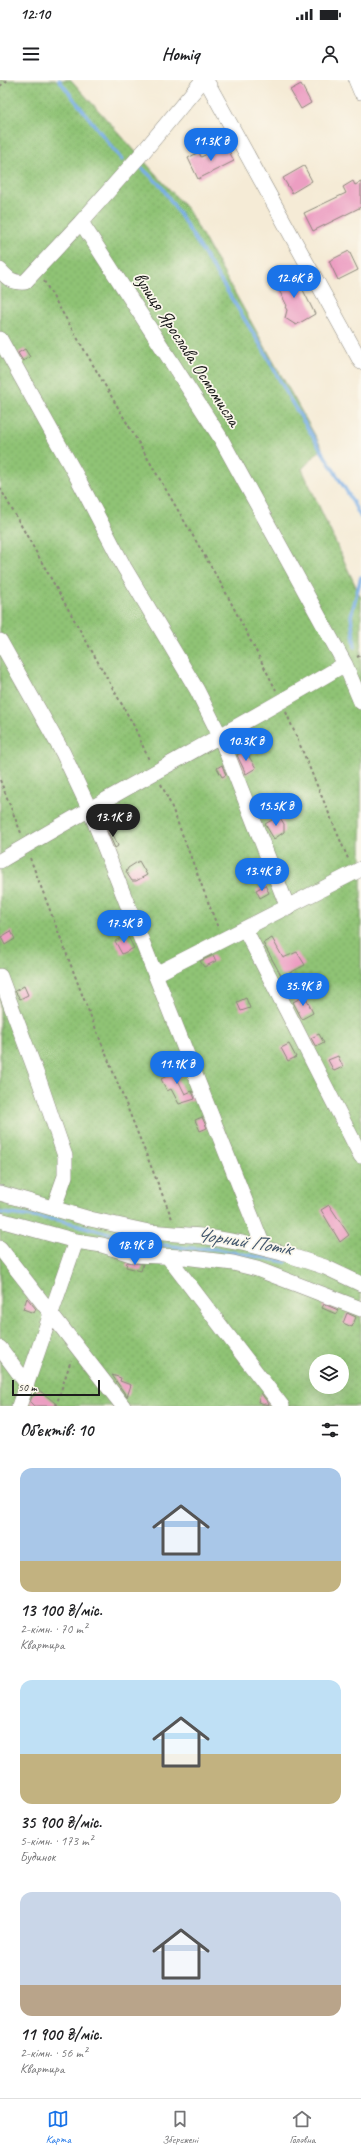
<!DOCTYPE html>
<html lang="uk">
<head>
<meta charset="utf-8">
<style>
  :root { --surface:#fff; --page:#f6f6f6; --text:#202124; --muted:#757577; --line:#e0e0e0; --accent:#1a73e8 }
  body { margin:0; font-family:Caveat,sans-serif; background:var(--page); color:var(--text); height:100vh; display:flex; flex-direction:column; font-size:15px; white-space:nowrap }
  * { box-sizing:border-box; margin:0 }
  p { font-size:13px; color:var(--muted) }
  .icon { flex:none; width:22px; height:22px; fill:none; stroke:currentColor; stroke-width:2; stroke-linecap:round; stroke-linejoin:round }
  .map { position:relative; height:1326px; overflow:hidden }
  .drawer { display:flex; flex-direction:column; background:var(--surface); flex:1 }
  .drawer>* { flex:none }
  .buttons { position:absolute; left:309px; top:1274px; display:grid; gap:8px }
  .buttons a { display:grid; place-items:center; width:40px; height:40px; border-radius:50%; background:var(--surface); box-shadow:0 4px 16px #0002; font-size:20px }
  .scale { position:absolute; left:12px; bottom:10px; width:88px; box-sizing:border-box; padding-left:4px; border:2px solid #1c1c1c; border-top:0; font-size:11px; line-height:14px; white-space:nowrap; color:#1c1c1c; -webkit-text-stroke:3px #fbf7ec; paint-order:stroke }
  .price { position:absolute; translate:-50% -34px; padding:0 9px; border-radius:14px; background:var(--accent); color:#fff; font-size:13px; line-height:26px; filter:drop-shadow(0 1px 2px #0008) }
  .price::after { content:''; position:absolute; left:50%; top:24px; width:12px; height:9px; margin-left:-6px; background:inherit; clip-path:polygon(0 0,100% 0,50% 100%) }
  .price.selected { background:#222; color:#fff }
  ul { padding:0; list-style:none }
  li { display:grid; align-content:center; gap:8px; height:212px; padding:0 20px }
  li span { display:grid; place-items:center; height:124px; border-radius:12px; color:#555 }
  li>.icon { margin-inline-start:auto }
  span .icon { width:72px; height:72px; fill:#fffc; stroke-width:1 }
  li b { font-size:17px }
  h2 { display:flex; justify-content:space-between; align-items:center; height:48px; padding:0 20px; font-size:17px }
  .status { display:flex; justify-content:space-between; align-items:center; height:28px; padding:0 20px; background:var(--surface); direction:ltr }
  .status svg { height:11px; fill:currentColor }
  header { display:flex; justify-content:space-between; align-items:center; height:52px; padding:0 20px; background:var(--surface); font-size:18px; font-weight:600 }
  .tabs { display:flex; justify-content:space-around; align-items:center; height:56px; border-top:1px solid var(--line); background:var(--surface); font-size:11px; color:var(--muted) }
  .tabs a { display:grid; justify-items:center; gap:2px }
  .tabs .selected { color:var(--accent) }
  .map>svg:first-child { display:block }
  .garden { fill:url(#garden-dots); stroke:#567048; fill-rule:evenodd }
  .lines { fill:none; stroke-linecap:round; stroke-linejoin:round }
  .stream { stroke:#79aee7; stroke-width:3.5 }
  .building { fill:#ec9ec2 }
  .minor-casing { stroke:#888479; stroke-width:16 }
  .path { stroke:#888479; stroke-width:2; stroke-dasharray:3 3; stroke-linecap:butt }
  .minor { stroke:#fff; stroke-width:15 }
  .labels { text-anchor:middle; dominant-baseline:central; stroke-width:3.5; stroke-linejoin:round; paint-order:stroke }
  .street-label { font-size:19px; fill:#1c1c1c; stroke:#fbf7ec }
  .water-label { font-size:20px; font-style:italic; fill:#41566d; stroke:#fbf7ec }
</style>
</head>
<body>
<div class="status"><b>12:10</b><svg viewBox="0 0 49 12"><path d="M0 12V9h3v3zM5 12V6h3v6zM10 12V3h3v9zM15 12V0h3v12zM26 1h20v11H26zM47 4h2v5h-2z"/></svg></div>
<header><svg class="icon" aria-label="menu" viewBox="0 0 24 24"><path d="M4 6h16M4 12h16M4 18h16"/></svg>Homiq<svg class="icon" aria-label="person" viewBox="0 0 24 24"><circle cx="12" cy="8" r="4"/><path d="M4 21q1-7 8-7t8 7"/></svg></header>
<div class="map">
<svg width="361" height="1326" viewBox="0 0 361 1326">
  <defs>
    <pattern id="garden-dots" width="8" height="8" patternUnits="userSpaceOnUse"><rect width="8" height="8" fill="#8fc375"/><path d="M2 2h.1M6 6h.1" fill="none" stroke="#7ba765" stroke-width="1.8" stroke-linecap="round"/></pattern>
  </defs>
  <rect width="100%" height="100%" fill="#fbf7ec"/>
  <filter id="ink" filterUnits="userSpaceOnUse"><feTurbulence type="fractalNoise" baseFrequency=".025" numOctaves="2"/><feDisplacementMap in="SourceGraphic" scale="8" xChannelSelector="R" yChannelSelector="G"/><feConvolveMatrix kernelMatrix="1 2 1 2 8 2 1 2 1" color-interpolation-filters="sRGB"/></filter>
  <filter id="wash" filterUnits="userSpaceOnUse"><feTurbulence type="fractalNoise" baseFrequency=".012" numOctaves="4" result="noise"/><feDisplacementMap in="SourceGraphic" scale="16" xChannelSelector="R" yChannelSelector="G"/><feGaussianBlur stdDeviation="0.9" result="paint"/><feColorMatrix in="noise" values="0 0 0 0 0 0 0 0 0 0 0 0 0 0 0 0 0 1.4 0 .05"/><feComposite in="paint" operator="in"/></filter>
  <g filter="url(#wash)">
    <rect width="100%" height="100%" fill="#f5ebd6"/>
    <!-- garden -->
    <path class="garden" d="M0,0h71l117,130 134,238 -20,21 59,129v808h-361zM316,1281h26v26h-26z"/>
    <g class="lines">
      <!-- stream -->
      <path class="stream" d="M59,0l63,80
        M141,87l20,19 21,32 81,131 28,52 58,94 12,23
        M355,567l-4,-31 10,-39
        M1,1133l58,7 87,23 41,5 29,1 70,13"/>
    </g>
    <g id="blocks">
      <!-- building -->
      <path class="building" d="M301,4l10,19 -10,6 -11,-19z
        M226,65l8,16 -36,18 -10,-21 11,-6 2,5z
        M304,86l8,15 -20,12 -9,-15z
        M353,101l2,4 6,-3v25l-48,24 -9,-18 42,-20 -3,-6z
        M349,171l9,19 -20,10 -9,-19z
        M293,190l22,44 -19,11 -11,-7 2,-8 -2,-3 2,-1 -13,-26z
        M25,269l5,8 -7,4 -5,-8z
        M245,670l11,18 -10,6 -9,-19z
        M222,685l4,10 -4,2 -5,-9z
        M279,736l5,8v8l-10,7 -9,-15z
        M111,749l7,17 -3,2 -8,-18z
        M139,781l8,14 -11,6h-4l-6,-9 2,-4z
        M265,805l4,8 -9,5 -4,-8z
        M11,851l4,8 -10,6 -4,-8z
        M127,855l7,13 -12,6 -7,-13z
        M272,858l11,20 14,-6 8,13 -23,12 -19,-34z
        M213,875l3,6 -12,6 -4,-6z
        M24,906l4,9 -8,4 -5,-8z
        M305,916l8,17 -11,6 -9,-17z
        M246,918l4,10 -9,3 -4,-9z
        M319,954l5,9 -8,4 -5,-9z
        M289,964l7,13 -8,4 -7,-13z
        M338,976l5,11 -9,4 -6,-11z
        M181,983l4,11 -8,4 8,16 7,-3 3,8 -16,5 -8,-15 -4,2 -6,-12 10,-5 -1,-3 3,-1 -1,-2z
        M202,1037l5,11 -7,3 -5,-11z
        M329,1125l20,30 -9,7 -19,-32z
        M127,1182l16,2 -2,7 -15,-4z
        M27,1218l9,11 -2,4 -11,-4z
        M324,1224l14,6 -2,4 -14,-6z
        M347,1233l9,4 -4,10 -9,-4z
        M112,1295l9,3 -1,3 11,4 -4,12z
        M38,1309l21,17h-25l-4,-4 2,-6z
        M261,1313l8,11 -1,1 -10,-3z"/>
    </g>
  </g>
  <g filter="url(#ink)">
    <use href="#blocks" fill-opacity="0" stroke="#888479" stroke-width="1"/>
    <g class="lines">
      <defs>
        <path id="minor" d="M203,0l-59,71 -63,71 139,215 125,227 16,38
          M206,0l155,282
          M356,0l5,12
          M0,190c8,9 13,13 25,12l56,-60
          M0,259l77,138 47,90 73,123 23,46 68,172
          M0,561l63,112 26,55 175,440
          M0,781c114,-68 231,-129 345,-197
          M245,849l116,227
          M156,894l205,-105
          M0,896l40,107 25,73v20l-11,31
          M0,1113l90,26 59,13 53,4 40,7 40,10 43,14 36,17
          M0,1140l76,21 26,4 32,10 50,2 49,6 24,6 104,40
          M0,1168l123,158
          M168,1177l114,149
          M0,1268l27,36
          M19,1326l57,-165"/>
      </defs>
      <!-- minor casing -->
      <use href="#minor" class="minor-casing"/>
      <!-- path -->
      <path class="path" d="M0,6l8,-6
        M44,201l180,308 52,101
        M0,408l134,238 15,34
        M357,577l4,-2
        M286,632l63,149
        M0,700l21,53
        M161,704l10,21 47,123
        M30,778l55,144 88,219
        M56,1326l15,-46"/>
      <!-- minor -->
      <use href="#minor" class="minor"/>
    </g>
  </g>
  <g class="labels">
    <!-- street labels -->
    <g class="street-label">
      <text transform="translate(187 269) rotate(57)">вулиця Ярослава Осмомисла</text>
    </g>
    <!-- water labels -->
    <g class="water-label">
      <text transform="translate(244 1161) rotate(9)">Чорний Потік</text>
    </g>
  </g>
</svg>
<div class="buttons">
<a><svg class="icon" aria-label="layers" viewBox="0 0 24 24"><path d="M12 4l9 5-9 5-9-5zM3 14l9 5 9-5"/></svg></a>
</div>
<div class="scale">50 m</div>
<b class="price" style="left:211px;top:82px">11.3K ₴</b>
<b class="price" style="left:294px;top:219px">12.6K ₴</b>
<b class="price" style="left:246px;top:682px">10.3K ₴</b>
<b class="price" style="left:276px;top:747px">15.5K ₴</b>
<b class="price selected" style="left:113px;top:758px">13.1K ₴</b>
<b class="price" style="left:262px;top:812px">13.4K ₴</b>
<b class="price" style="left:124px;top:864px">17.5K ₴</b>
<b class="price" style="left:303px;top:927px">35.9K ₴</b>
<b class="price" style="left:177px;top:1005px">11.9K ₴</b>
<b class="price" style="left:135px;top:1186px">18.9K ₴</b>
</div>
<section class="drawer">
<h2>Об’єктів: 10<svg class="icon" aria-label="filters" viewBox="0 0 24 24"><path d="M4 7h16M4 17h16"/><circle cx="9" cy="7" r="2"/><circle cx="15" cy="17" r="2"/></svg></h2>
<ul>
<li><span style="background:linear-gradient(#a9c7e8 75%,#c2b280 0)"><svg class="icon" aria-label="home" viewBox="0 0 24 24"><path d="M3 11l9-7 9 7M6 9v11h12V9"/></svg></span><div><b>13 100 ₴/міс.</b><p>2-кімн. · 70 m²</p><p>Квартира</p></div></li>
<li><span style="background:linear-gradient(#bfe0f5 60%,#c2b280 0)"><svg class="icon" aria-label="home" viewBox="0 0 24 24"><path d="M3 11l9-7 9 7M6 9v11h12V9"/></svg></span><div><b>35 900 ₴/міс.</b><p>5-кімн. · 173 m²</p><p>Будинок</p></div></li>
<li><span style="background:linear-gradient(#c9d6e8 75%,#b9a48a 0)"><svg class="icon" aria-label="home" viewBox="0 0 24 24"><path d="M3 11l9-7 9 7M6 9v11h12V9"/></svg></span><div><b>11 900 ₴/міс.</b><p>2-кімн. · 56 m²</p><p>Квартира</p></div></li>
</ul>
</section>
<nav class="tabs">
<a class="selected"><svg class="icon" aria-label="map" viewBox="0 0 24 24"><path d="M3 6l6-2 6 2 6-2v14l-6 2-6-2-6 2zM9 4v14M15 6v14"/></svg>Карта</a>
<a><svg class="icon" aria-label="saved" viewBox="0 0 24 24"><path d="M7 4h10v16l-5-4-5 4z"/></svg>Збережені</a>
<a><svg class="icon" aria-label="home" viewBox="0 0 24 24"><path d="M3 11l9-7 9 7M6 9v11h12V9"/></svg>Головна</a>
</nav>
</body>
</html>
